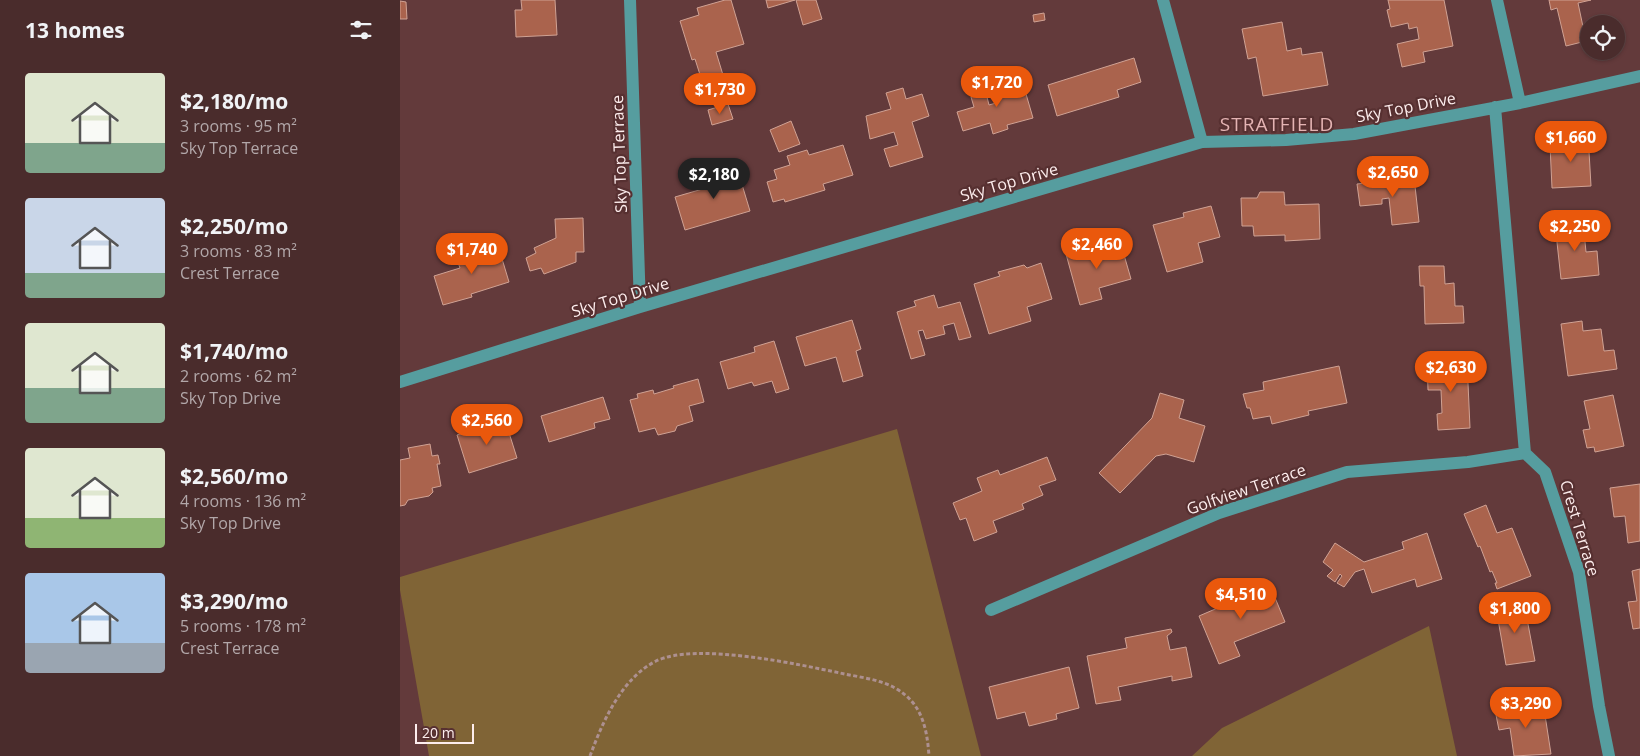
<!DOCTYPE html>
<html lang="en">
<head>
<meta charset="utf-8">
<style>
  :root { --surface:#4a2c2c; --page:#513434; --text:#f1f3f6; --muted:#b2a7a9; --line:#614848; --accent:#ea580c }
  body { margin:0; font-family:"Open Sans",sans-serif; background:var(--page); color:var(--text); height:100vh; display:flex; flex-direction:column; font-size:19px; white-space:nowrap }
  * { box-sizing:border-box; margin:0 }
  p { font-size:16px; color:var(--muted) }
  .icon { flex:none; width:28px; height:28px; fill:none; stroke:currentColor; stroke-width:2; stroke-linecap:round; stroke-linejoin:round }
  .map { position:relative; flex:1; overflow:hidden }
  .details { display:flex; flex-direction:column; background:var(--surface); width:400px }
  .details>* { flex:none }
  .tools { position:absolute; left:1180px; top:15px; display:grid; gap:10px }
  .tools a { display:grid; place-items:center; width:45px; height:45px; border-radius:50%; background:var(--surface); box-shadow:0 1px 4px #0004,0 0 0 1px var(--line); font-size:25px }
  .scale { position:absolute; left:15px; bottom:12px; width:59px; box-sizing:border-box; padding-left:5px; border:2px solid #fdeded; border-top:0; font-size:14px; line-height:18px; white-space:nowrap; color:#fdeded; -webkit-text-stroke:4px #573031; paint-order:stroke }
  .price { position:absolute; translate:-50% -42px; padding:0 11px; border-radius:18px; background:var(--accent); color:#fff; font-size:16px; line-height:32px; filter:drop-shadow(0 1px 2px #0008) }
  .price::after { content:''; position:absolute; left:50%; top:30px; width:15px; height:11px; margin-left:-8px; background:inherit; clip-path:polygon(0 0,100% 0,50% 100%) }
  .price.active { background:#222; color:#fff }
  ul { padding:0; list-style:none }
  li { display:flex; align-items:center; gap:15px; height:125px; padding:0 25px }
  li span { display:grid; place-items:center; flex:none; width:140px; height:100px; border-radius:5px; color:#555 }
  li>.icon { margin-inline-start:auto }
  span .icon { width:60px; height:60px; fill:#fffc; stroke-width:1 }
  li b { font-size:21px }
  h2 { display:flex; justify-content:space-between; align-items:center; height:60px; padding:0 25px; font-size:21px }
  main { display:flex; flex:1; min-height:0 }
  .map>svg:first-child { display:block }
  .green { fill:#806436 }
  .building { fill:#aa634d; stroke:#d0a294 }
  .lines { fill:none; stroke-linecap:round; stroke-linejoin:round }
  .path { stroke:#ad9090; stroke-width:3; stroke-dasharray:4 2.5; stroke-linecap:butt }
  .minor { stroke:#569d9f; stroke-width:12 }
  .labels { text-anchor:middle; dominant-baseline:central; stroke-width:4.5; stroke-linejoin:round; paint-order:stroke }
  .street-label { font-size:16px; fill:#fdeded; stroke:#573031 }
  .quarter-label { font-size:19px; letter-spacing:1px; fill:#e4b3b3; stroke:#573031 }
</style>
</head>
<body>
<main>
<section class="details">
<h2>13 homes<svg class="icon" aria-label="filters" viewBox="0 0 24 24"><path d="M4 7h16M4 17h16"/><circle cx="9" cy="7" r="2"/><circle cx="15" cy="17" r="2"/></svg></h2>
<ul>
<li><span style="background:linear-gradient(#dfe7d0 70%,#7fa58c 0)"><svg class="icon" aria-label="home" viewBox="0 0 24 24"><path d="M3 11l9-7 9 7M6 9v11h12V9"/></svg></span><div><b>$2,180/mo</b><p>3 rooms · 95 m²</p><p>Sky Top Terrace</p></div></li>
<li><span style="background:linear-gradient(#c9d6e8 75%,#7fa58c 0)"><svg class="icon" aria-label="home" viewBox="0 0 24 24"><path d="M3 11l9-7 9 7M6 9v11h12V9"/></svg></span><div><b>$2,250/mo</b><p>3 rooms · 83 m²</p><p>Crest Terrace</p></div></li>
<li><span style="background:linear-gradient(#dfe7d0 65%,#7fa58c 0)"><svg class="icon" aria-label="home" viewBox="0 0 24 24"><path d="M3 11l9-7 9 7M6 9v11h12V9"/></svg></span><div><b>$1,740/mo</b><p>2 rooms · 62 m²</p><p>Sky Top Drive</p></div></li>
<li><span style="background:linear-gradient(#dfe7d0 70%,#8fb573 0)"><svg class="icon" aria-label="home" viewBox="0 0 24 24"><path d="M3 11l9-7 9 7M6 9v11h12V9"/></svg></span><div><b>$2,560/mo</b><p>4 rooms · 136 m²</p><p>Sky Top Drive</p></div></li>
<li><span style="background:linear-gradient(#a9c7e8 70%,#9aa5b1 0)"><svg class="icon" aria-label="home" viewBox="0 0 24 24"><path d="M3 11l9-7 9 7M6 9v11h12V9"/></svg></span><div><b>$3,290/mo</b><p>5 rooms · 178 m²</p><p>Crest Terrace</p></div></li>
</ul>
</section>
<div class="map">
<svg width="1240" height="756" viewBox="0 0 1240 756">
  <rect width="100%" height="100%" fill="#633a3b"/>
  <!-- green -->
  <path class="green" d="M497,429l84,327h-552l-29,-166v-13z
    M1029,626l28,130h-265l30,-28z"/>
  <!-- building -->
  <path class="building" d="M121,0h34l2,35 -41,2 -1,-27h7z
    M325,0h6l13,44 -28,8 7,23 -21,6 -7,-22 -3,1 -12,-39 19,-6 -2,-7z
    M366,0h29l-27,8z
    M396,0h20l6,19 -19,6z
    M988,0h56l9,46 -30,6 2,10 -23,5 -5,-23 22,-5 -2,-12 -8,2 -1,-6 -17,4 -4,-17 3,-1z
    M1149,0h42l-13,3 8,38 -20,5 -9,-38 -6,2z
    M0,1l6,1 1,17h-7z
    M644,13l1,7 -11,2 -1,-7z
    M882,22l5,29 14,-3 1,7 20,-3 6,33 -65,11 -7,-39 -8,2 -6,-30z
    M734,58l7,24 -24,8 2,7 -62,19 -9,-31z
    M611,74l6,23 9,-3 7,24 -26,7 1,4 -15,5 -3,-11 -27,8 -6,-19 17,-5 -3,-10 15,-4 3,12 7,-2 -7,-23z
    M503,88l3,11 16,-5 7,22 -17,6 11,35 -33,10 -6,-18 14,-4 -4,-13 -24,7 -4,-23 25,-7 -5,-16z
    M328,104l5,15 -21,6 -4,-15z
    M391,121l9,23 -21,8 -9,-22z
    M1188,134l3,52 -39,2 -2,-43 17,-1v-9z
    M443,145l10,30 -30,9 2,6 -40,12 -1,-3 -11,3 -6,-20 10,-3 -3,-9 16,-5 -3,-9 20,-6 2,5z
    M337,168l13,43 -65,19 -10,-33 31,-9 -3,-10z
    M1014,177l5,45 -27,3 -3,-27 -7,1v5l-22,2 -3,-22z
    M860,192h24l1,13 34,-1 1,35 -35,2v-6l-31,1 -1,-10h-11l-1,-28h16z
    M811,206l9,31 -22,6 5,19 -36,10 -14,-47 31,-8 -1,-4z
    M183,218l1,34h-8v10l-32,12 -3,-6 -11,3 -4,-13 10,-5 -2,-5 22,-10 -1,-19z
    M1183,221l3,31 11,-1 2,24 -38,4 -6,-55z
    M720,241l11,38 -32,9 3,11 -22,6 -14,-51 9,-3h10z
    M88,244l4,11 8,-3 9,30 -38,12 1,3 -29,8 -9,-29 26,-8 -5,-14z
    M641,263l11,36 -25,8 4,14 -42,13 -15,-50 26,-8 -2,-4 26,-7 3,3z
    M1019,266h25l1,18 9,-1 1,23h8l1,17 -39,1 -1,-38h-4z
    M534,295l4,13 22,-6 11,35 -12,3 -5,-17 -11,3 2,8 -19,5 -3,-9 -5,1 7,24 -14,4 -14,-47 19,-6 -2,-5z
    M452,320l9,29 -5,2 7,25 -20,6 -7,-25 -31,9 -9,-29z
    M1182,321l1,10 18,-2 3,22 10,-1 3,19 -49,7 -7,-52z
    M374,341l15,48 -13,4 -4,-12 -18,5 -2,-4 -24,7 -8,-27 35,-10 -1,-5z
    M1067,361l3,67 -32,2 -1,-16 5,-1 -1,-23h-13l-1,-27z
    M939,366l8,37 -39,8 1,4 -37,9 -2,-8 -17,3 -3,-11h-3l-4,-14 21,-4 -1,-8z
    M298,379l6,23 -15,4 4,15 -16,5 -2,5 -17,4 -3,-7 -16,4 -9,-32 8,-2 -1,-4 16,-4 1,4 20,-6 -1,-2z
    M760,393l24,7 -5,18 26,8 -11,36 -28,-8 -10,2 -36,37 -21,-20 53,-55z
    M1213,395l11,51 -29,6 -1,-5 -7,1 -4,-18 7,-1 -6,-28z
    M203,397l7,22 -16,4 1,5 -46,14 -8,-26z
    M105,420l12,38 -48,15 -12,-38z
    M30,444l2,12 6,-1 2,9h-3l4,22 -9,2 1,4 -4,4 -21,4 -3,5 -5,1v-46l10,-2 -2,-10z
    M647,457l9,23 -17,6 4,9 -21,9 2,5 -31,12 4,11 -23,9 -8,-23 -6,2 -7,-17 29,-12 -5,-13 21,-8 2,5z
    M1240,484v57l-12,2 -3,-27 -11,1 -4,-29z
    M1086,505l11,28 15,-5 19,48 -34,13 -2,-6h2l-5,-12 -2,1 -10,-26 -2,1 -14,-33z
    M1027,533l15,46 -25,8 -2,-8 -43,14 -8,-24 -9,3 -11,15 -7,-4 5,-7 -2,-2 -5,8 -8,-6 6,-6 -10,-8 12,-19 29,19 40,-13 -2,-7z
    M1240,569v59l-7,1 -5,-27 9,-1 -5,-30z
    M869,583l16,39 -51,20 6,14 -21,8 -20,-48 21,-9 -2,-4z
    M1124,603l11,58 -29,4 -10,-57z
    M771,629l1,3 -5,4 3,14 16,-3 6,30 -20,4v-5l-54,11 3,13 -25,4 -9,-48 40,-8 -2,-10z
    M669,667l10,41 -23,6 1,5 -28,7 -4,-14 -28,7 -8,-32z
    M1143,702l8,52 -37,2 -4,-28 -11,2 -4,-20z"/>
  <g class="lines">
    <!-- path -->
    <path class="path" d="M190,756c13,-35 31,-77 66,-95 40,-19 141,3 184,12 18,4 39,6 55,15 27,15 32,40 34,68"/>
    <!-- minor -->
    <path class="minor" d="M230,0l10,307
      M763,0l39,142
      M1097,0l23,103
      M1095,107l30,346 20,19 34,100 20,134 10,50
      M0,382l240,-75 562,-165 84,-2 68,-6 166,-31 120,-27
      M591,610l228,-97 128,-41 121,-10 57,-9"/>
  </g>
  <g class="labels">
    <!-- street labels -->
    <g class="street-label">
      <text transform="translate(1006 107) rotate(-11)">Sky Top Drive</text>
      <text transform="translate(219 154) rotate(-92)">Sky Top Terrace</text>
      <text transform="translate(609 182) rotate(-16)">Sky Top Drive</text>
      <text transform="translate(220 297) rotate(-17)">Sky Top Drive</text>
      <text transform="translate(846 489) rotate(-19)">Golfview Terrace</text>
      <text transform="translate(1180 528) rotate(73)">Crest Terrace</text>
    </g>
    <!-- quarter labels -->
    <g class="quarter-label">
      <text x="877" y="124">STRATFIELD</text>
    </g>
  </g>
</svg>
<div class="tools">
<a><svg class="icon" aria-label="locate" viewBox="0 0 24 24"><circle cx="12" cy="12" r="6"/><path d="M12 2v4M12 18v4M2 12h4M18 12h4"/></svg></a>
</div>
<div class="scale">20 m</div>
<b class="price" style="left:597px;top:108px">$1,720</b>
<b class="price" style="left:320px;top:115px">$1,730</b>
<b class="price" style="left:1171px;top:163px">$1,660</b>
<b class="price" style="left:993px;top:198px">$2,650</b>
<b class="price active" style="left:314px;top:200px">$2,180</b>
<b class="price" style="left:1175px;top:252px">$2,250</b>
<b class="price" style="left:697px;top:270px">$2,460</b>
<b class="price" style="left:72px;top:275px">$1,740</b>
<b class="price" style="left:1051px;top:393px">$2,630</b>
<b class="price" style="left:87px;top:446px">$2,560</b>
<b class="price" style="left:841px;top:620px">$4,510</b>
<b class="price" style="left:1115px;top:634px">$1,800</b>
<b class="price" style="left:1126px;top:729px">$3,290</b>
</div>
</main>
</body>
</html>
